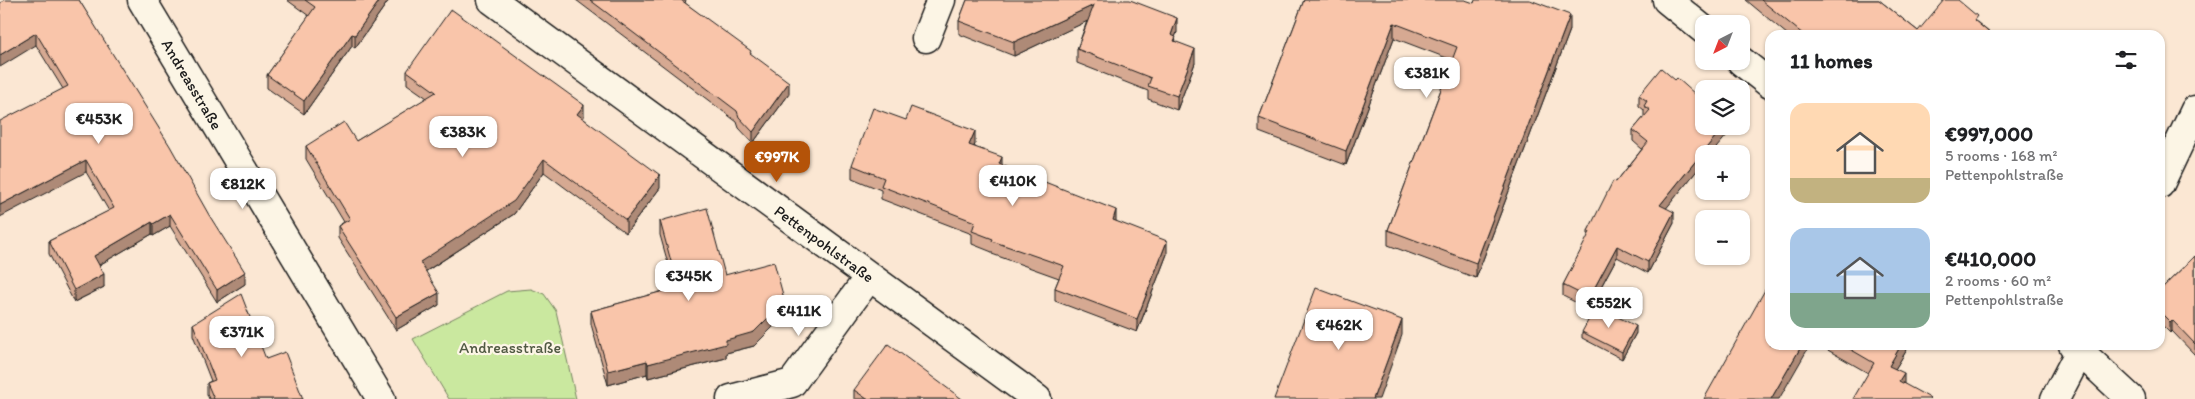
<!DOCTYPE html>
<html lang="en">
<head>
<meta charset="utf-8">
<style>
  :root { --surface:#fff; --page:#f2f2f2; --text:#202124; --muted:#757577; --accent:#b45309 }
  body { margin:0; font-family:Itim,sans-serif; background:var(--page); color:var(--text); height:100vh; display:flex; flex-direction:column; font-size:19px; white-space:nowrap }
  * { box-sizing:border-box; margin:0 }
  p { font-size:16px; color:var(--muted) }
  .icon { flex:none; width:28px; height:28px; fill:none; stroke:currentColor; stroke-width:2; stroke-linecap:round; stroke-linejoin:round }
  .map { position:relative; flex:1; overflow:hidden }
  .side { position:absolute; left:1765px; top:30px; width:400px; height:320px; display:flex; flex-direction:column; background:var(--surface); border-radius:15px; box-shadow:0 1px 4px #0004 }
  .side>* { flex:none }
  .needle { width:32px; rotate:222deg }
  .fabs { position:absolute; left:1695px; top:15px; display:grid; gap:10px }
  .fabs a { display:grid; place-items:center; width:55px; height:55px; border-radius:10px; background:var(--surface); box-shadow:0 1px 4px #0004; font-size:25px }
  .price { position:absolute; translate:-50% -42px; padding:0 11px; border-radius:10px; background:#fff; color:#222; font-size:16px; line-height:32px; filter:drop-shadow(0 1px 2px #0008) }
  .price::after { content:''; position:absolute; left:50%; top:30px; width:15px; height:11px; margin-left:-8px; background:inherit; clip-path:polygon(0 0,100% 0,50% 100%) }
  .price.current { background:var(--accent); color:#fff }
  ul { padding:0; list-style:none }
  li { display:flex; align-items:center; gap:15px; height:125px; padding:0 25px }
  li span { display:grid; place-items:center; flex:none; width:140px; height:100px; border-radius:15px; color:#555 }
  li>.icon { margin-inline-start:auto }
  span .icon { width:60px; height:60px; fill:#fffc; stroke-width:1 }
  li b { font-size:21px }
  h2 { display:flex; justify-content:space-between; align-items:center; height:60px; padding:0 25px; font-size:21px }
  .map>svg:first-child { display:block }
  .green { fill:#cae89f; stroke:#73825e }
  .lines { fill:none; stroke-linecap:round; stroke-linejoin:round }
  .minor-casing { stroke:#1c1c1c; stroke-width:31 }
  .minor { stroke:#fcf5e5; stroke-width:28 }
  .wall { fill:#d6a992; stroke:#1c1c1c }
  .shaded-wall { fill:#ae8a77; stroke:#1c1c1c }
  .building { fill:#f9c5aa; stroke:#1c1c1c }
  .labels { text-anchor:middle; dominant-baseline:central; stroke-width:4.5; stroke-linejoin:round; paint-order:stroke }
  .street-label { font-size:16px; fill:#1c1c1c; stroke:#fcf5e5 }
  .park-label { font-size:16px; fill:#505943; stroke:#fcf5e5 }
</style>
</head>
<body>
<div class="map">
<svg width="2195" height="399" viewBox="0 0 2195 399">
  <rect width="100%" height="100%" fill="#fbe7d3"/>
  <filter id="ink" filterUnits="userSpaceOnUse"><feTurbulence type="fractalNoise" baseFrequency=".02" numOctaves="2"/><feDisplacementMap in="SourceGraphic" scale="10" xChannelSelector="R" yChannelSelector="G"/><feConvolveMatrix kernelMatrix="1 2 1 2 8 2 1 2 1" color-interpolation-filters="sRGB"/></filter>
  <g filter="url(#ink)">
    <!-- green -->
    <path class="green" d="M531,289l13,5 12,17 20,88h-127l-36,-60 94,-48z"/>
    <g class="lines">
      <defs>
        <g id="minor">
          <path id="s1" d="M142,0l239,399"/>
          <path id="s2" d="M492,0l545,399"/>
          <path d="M1667,0l37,30"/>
          <path d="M926,38l15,-38"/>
          <path d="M1741,61l29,23"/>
          <path d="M2160,184l35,-74"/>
          <path d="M2073,345l58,54"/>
          <path d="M731,399l61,-16 77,-106"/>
          <path d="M2055,399l28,-54"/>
        </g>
      </defs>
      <!-- minor casing -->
      <use href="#minor" class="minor-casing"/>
      <!-- minor -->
      <use href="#minor" class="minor"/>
    </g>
    <!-- wall -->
    <path class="wall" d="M79,0l166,284 -28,18 -47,-76 -17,10 -1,-2 -53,31 5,22 -30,15 -25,-48v-13l60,-30 -23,-39 -23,-83 -27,-44 -36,-42z
      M287,0h102l-34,48 -3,-2 -48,68 -37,-26v-13l42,-59z
      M576,0h110l-1,3 66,51 38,40 -36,49 -14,-15 -2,-6z
      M967,0l210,32 -2,5 1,5 19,21 -18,47 -29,-11v-8l-71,-28v-14l10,-28 -73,35 -55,-22v-13z
      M1304,0l170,3 96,27 -94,248 -88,-33v-15l64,-170 -58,-22 -48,127 -87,-33v-14z
      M1746,0h133l39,31 59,-9 15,13h-204z
      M407,71l177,46 -1,1 77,70 -34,45 -82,-61 -30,42 -89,58 14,33 -43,25 -58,-92v-12l6,-4 -38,-63v-13l50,-5 71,-43 -20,-14z
      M1639,95l89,31v8l-24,20v8l-38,46 8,15 -26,50 -31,-16 -28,52 -26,-13v-11l25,-47v-7l28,-49 26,-33 -9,-8v-11l11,-13v-7l-5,-4z
      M975,144l-1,2 28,20 114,55 51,33 -30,78 -82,-31v-13l4,-10 -67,-24v-2l-20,-8v-10l-91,-35v-9l-29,-12v-13z
      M660,221l65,54 58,34 -10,18 -19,19 -28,7v5l-78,20 -1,-4 -39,11 -17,-61v-13l84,-23 -15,-53z
      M1770,255v21l-3,-2v-13z
      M2195,256v99l-23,-24 -2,2 -10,-10v-33z
      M193,324l73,35 37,40h-94l-2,-5v-11l4,-2 -18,-46z
      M1582,332l54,1 -14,26 -40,-21z
      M1819,345h89v3l-13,21 -27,4z
      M854,390l108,9h-108z"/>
    <!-- shaded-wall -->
    <path class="shaded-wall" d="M380,0h9l-34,48v-13z
      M1094,5v13l-80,38v-14z
      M1570,15v15l-94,248v-15z
      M1177,18v14l-6,17v-14z
      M1394,23v15l-48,127v-14z
      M36,33v12l-36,22v-12z
      M352,34v12l-48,68v-13z
      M1195,49v14l-18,47v-14z
      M789,82v12l-36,49v-11z
      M584,105v12l-7,10v-13z
      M1724,126h4v8l-17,20h-7v8l-44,54v-11z
      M975,131v13l-6,14v-13z
      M1002,157v13l-3,-6z
      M544,159v13l-30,42 -94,61v-13z
      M86,160v12l-86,45v-12z
      M660,175v13l-34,45v-13z
      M1116,210v13l-3,-3z
      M1674,212v11l-26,50v-11z
      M170,214v12l-17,10v-12z
      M152,222v12l-58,34v-12z
      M1167,241v13l-30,78v-13z
      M1617,246v11l-28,52v-11z
      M245,272v12l-28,18v-12z
      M104,274v13l-30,15v-12z
      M439,293v12l-43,25v-13z
      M783,295v14l-10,18 -19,19 -28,7v5l-78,20v-14l78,-24z
      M1402,320v15l-23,64h-6z
      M2172,320v11l-2,2v-11z
      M1636,326v7l-14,26v-7z
      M1802,345h8l-31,54h-8z
      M1901,345h7v3l-19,31v-13z
      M647,361v13l-39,11v-14z
      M1904,373v14l-5,-6z"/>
    <!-- building -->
    <path class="building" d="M5,0h74l91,146 39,69 36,57 -28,18 -47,-76 -17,10 -1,-2 -58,34 10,18 -30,16 -25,-49 65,-33 -28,-48 -86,45v-84l68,-35 -32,-53 -36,22v-52z
      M305,0h75l-25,35 -3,-1 -48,67 -37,-26 48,-68z
      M590,0h91l70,51 -1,2 39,29 -36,50 -14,-15 -2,-6z
      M967,0h163l47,18 -6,17 5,2 -2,4 21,8 -18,47 -29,-10 3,-8 -74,-29 17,-44 -80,37 -55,-21z
      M1304,0h161l9,3 1,-3h55l40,15 -94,248 -88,-33 69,-183 -63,-24 -48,128 -87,-33z
      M1761,0h118l39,31 26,-31h14l19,16 -3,4 18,15h-188z
      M451,9l133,96 -7,9 83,61 -34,45 -82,-61 -30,42 -94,61 19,31 -43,24 -58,-91 12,-7 -44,-73 38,-24 12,19 80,-49 -29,-21z
      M1661,68l14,12 2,-2 27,24v24h20l-64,79 14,7 -26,50 -31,-16 -28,52 -26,-13 27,-53 -2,-1 25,-50 3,1 32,-40 -15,-12 17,-20 -6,-4 3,-5 -8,-6z
      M911,107l64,24 -6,14 33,12 -3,7 117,46 -3,10 54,21 -30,78 -82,-31 9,-22 -72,-25 1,-2 -21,-8 3,-9 -94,-36 3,-8 -32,-13 21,-57 33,12z
      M707,208l18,67 49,-13 9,33 -10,18 -19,19 -28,8v4l-78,20 -1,-3 -39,10 -17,-60 87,-24 -18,-66z
      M1770,255v8l-3,-2z
      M2195,256v88l-23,-24 -2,2 -10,-10v-22z
      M1770,281v64h32l-31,54h-67z
      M1316,288l86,32 -29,79h-99z
      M241,294l25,65 19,-7 18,47h-89l-7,-16 8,-3 -22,-56z
      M1596,306l40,20 -14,26 -40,-20z
      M888,344l74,55h-95l-13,-9z
      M1843,345h58l-12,21 15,7 -5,8 31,17 -1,1h-76l21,-36z"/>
  </g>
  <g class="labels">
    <!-- street labels -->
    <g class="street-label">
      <text stroke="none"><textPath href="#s1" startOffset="98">Andreasstraße</textPath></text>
      <text stroke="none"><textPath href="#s2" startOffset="412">Pettenpohlstraße</textPath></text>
    </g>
    <!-- park labels -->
    <g class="park-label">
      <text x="510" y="347">Andreasstraße</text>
    </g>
  </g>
</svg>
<div class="fabs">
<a><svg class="needle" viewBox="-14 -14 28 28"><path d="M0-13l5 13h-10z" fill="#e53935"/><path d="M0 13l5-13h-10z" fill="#757577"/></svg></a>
<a><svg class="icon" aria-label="layers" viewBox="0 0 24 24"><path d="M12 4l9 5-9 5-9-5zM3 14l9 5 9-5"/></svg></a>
<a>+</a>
<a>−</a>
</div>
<b class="price" style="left:1427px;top:99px">€381K</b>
<b class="price" style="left:99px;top:145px">€453K</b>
<b class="price" style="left:463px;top:158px">€383K</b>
<b class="price current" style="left:777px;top:183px">€997K</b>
<b class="price" style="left:1013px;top:207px">€410K</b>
<b class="price" style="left:243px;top:210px">€812K</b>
<b class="price" style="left:689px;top:302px">€345K</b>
<b class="price" style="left:1609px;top:329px">€552K</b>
<b class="price" style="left:799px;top:337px">€411K</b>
<b class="price" style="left:1339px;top:351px">€462K</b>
<b class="price" style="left:242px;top:358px">€371K</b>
<section class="side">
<h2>11 homes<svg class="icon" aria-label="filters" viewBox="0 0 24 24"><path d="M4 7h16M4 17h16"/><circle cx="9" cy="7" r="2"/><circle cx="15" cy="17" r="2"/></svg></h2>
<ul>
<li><span style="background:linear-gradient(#ffd9b3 75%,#c2b280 0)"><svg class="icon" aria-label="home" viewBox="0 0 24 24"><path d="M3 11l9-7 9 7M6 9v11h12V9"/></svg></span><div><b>€997,000</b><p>5 rooms · 168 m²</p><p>Pettenpohlstraße</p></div></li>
<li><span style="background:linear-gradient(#a9c7e8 65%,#7fa58c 0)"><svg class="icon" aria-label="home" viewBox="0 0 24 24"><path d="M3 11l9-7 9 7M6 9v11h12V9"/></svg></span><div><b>€410,000</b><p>2 rooms · 60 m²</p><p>Pettenpohlstraße</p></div></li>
</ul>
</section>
</div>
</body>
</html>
